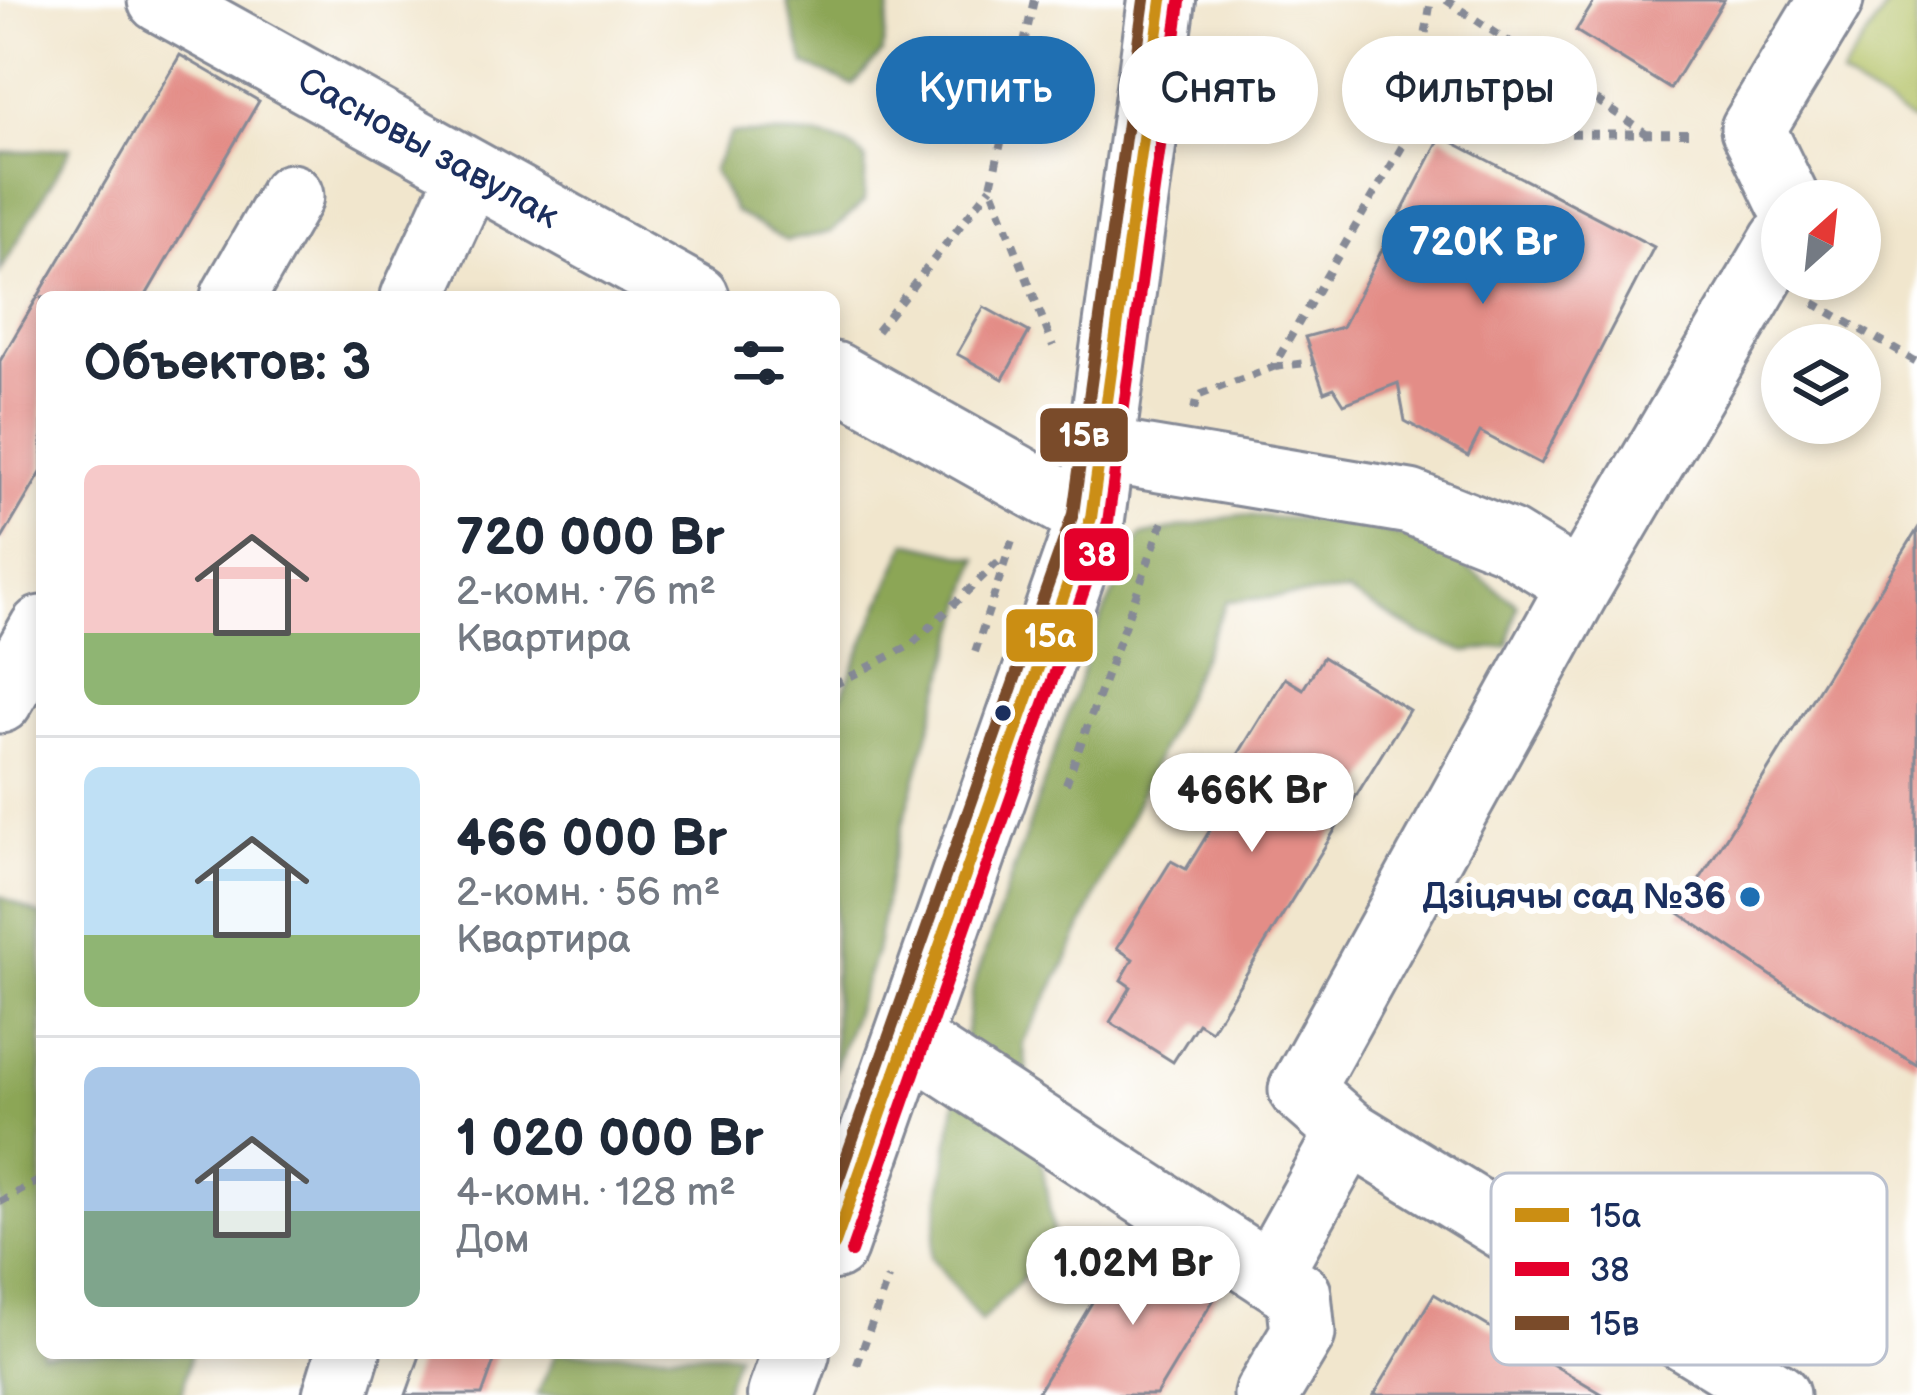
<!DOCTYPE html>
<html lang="ru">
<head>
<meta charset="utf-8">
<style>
  :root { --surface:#fff; --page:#f2f2f3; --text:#1f2937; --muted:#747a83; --line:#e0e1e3; --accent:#1f6fb2 }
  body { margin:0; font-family:"Balsamiq Sans",sans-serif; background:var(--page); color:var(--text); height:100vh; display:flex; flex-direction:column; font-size:45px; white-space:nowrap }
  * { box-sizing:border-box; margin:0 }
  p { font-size:39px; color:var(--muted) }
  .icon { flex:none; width:66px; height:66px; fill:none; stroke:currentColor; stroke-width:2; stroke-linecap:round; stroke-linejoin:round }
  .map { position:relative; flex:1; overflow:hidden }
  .sheet { position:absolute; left:36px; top:291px; width:804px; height:1068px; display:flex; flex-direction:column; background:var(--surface); border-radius:18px; box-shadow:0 6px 18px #0003 }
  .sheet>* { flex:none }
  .hud { position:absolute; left:876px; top:36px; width:861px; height:108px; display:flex; gap:24px }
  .needle { width:78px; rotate:27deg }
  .controls { position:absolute; left:1761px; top:180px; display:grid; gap:24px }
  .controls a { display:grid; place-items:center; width:120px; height:120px; border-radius:50%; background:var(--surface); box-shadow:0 6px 18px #0003; font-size:60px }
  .price { position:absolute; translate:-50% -102px; padding:0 27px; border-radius:42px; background:#fff; color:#222; font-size:39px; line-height:78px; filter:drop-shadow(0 3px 6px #0008) }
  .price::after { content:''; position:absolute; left:50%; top:72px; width:36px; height:27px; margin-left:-18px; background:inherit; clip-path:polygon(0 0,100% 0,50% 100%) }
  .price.current { background:var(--accent); color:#fff }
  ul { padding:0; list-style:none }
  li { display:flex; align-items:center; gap:36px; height:300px; padding:0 48px }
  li+li { border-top:3px solid var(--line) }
  li span { display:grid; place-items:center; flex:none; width:336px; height:240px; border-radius:18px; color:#555 }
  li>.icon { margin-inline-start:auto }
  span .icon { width:144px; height:144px; fill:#fffc; stroke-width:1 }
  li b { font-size:51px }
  h2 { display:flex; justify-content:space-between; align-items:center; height:144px; padding:0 48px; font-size:51px }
  .chip { padding:0 42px; border-radius:54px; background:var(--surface); box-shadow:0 6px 18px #0003; font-size:42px; line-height:108px }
  .chip.current { background:var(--accent); color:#fff }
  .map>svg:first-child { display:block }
  .green { fill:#b0bf61; stroke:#667760; stroke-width:3 }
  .forest { fill:#8ca657; stroke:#546a5a; stroke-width:3 }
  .building { fill:#e38d87 }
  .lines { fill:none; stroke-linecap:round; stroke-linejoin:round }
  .minor-casing { stroke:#868a96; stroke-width:69 }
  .major-casing { stroke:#868a96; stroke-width:72 }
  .path { stroke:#868a96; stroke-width:8; stroke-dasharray:9 9; stroke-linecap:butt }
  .minor { stroke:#fff; stroke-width:63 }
  .major { stroke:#fff; stroke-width:66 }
  .bus-1-casing { stroke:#fff; stroke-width:21 }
  .bus-2-casing { stroke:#fff; stroke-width:21 }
  .bus-3-casing { stroke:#fff; stroke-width:21 }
  .bus-1 { stroke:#cb8e13; stroke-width:12 }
  .bus-2 { stroke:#e4002b; stroke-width:12 }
  .bus-3 { stroke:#7a4b2a; stroke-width:12 }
  .bus-dot { fill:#1b2f5e; stroke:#fff; stroke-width:4.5 }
  .poi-dot { fill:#1f6fb2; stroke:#fff; stroke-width:4.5 }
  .labels { text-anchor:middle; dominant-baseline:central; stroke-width:12; stroke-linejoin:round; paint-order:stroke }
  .street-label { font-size:36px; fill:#1b2f5e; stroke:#fff }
  .poi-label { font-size:36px; font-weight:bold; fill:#1b2f5e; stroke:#fff; text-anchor:end }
  .key { fill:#fff; stroke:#bbc1cf; stroke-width:3 }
  .key-label { font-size:33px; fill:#1b2f5e }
  .line-badge { stroke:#fff; stroke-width:4.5 }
  .badge-label { font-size:33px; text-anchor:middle; font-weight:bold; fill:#fff }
</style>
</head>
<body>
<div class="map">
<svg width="1917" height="1395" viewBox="0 0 1917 1395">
  <rect width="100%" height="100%" fill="#fff"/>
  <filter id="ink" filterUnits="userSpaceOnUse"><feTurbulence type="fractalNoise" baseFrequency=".00833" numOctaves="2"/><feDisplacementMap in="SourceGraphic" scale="24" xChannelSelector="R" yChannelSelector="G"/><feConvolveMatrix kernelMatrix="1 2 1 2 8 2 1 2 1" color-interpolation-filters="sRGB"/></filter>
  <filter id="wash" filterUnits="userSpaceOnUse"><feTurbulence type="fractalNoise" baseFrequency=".004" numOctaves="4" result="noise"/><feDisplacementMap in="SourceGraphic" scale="48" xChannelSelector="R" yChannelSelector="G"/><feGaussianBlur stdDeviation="2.7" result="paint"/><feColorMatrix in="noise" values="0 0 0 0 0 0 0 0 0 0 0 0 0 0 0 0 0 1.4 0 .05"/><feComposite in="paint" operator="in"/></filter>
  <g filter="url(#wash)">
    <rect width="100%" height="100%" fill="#f1e6cd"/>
    <!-- green -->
    <path class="green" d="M1890,0h27v124l-76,-46z"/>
    <!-- forest -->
    <path class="forest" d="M786,0h105l-9,53 -29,32 -48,-20z
      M731,134c41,1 106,-8 135,25l-2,42 -33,31 -45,9 -51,-29 -22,-42z
      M71,148l-71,124v-119z
      M1239,515l107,7 89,22 82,60 -9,42 -42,6 -44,-17 -75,-43 -120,9 -161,361 -43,81 32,201 -74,78 -50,-65 42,-270 126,-364 41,-87z
      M907,542l71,16 -86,305 -16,89 -42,121v-360z
      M0,896l42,20v437h149l-9,42h-182z
      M556,1353h181l-14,42h-186z"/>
    <g id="blocks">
      <!-- building -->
      <path class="building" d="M1595,0h129l-54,89 -94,-58z
        M180,55l79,46 -114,196h-103v174l-42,71v-181z
        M1441,136l213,111 -113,217 -61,-32 -12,24 -63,-35 -7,-38 -54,21 -10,-16 -10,4 -19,-55 37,-10z
        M984,307l45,25 -26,47 -46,-25z
        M1917,530v535l-126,-76 -112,-76z
        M1323,657l86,53 -198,321 -13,-8 -25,39 -63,-40 21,-35 -10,-7 12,-21 -16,-11 54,-87 15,8 47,-76 -13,-9 65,-106 18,11z
        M1132,1236l88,53 -64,106h-120z
        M1434,1294l170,101h-230z
        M421,1353h76l-15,42h-76z"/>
    </g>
  </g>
  <g filter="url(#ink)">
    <use href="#blocks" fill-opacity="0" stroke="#868a96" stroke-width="3"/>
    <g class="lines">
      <defs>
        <path id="minor" d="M160,0l537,297
          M1788,201l-35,-72 78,-129
          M233,297l58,-101
          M413,297l57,-124
          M834,374l257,144
          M1100,450l310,52 98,39 72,44 202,-344
          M0,701l42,-73
          M907,1039l392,255 4,39 -37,62
          M1349,1132l428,263
          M1269,1275l80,-143 -48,-42 279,-505
          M335,1395l13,-42"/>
        <path id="major" d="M834,1246l257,-728 71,-518
          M781,1395l15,-42"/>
      </defs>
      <!-- minor casing -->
      <use href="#minor" class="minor-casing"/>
      <!-- major casing -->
      <use href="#major" class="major-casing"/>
      <!-- path -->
      <path class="path" d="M1034,0l-43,186 62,160
        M1446,0l203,135
        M1213,38l46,4
        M1409,135l286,-2
        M1814,303l103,59
        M877,331l114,-144
        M1275,367l38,-5
        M1194,410l3,-14 76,-29 136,-232 22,-135
        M975,652l37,-111
        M834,685l77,-40 92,-88
        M1066,784l99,-268
        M0,1202l42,-23
        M857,1365l31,-87"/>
      <!-- minor -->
      <use href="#minor" class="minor"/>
      <!-- major -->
      <use href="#major" class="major"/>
      <defs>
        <path id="bus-1" d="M834,1246l257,-728 71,-518"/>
        <path id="bus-2" d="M851,1252l257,-730 72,-520"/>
        <path id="bus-3" d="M834,1192l239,-678 71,-514"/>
      </defs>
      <!-- bus-1 casing -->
      <use href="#bus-1" class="bus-1-casing"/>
      <!-- bus-2 casing -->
      <use href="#bus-2" class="bus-2-casing"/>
      <!-- bus-3 casing -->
      <use href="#bus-3" class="bus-3-casing"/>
      <!-- bus-1 -->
      <use href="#bus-1" class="bus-1"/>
      <!-- bus-2 -->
      <use href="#bus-2" class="bus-2"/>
      <!-- bus-3 -->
      <use href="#bus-3" class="bus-3"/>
    </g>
  </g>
  <!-- markers -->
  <circle class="bus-dot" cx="1003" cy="713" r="10"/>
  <circle class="poi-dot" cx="1750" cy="897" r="12"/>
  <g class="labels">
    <!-- street labels -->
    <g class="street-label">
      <text transform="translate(428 149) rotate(29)">Сасновы завулак</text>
    </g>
    <!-- poi labels -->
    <g class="poi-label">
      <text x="1726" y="897">Дзіцячы сад №36</text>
    </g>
  </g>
  <!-- legend -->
  <rect x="1491" y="1173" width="396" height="192" rx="18" class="key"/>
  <rect x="1515" y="1208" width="54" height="14" fill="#cb8e13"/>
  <rect x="1515" y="1262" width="54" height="14" fill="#e4002b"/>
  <rect x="1515" y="1316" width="54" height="14" fill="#7a4b2a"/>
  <g class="key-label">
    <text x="1590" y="1227">15а</text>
    <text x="1590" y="1281">38</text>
    <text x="1590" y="1335">15в</text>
  </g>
  <g class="line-badge">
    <rect x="1038" y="406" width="92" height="58" rx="12" fill="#7a4b2a"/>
    <rect x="1062" y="526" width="69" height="57" rx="12" fill="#e4002b"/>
    <rect x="1004" y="607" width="91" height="57" rx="12" fill="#cb8e13"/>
  </g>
  <g class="badge-label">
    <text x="1084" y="446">15в</text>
    <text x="1097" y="566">38</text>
    <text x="1050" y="647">15а</text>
  </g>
</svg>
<div class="controls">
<a><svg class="needle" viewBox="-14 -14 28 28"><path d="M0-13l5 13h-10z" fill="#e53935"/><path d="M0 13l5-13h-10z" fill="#747a83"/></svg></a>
<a><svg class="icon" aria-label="layers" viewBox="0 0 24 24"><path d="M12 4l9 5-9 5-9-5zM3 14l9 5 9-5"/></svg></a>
</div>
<b class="price current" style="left:1483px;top:307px">720K Br</b>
<b class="price" style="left:1252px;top:855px">466K Br</b>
<b class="price" style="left:1133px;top:1328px">1.02M Br</b>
<div class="hud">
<a class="chip current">Купить</a>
<a class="chip">Снять</a>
<a class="chip">Фильтры</a>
</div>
<section class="sheet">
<h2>Объектов: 3<svg class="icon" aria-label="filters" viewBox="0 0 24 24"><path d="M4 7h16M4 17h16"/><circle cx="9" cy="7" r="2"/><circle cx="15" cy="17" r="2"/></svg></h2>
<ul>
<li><span style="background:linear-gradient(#f6c9c9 70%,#8fb573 0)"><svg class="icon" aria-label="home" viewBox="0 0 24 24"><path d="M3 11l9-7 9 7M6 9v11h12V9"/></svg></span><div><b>720 000 Br</b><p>2-комн. · 76 m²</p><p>Квартира</p></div></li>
<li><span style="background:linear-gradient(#bfe0f5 70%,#8fb573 0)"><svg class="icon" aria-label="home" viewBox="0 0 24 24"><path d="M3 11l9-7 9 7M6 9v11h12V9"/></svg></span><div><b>466 000 Br</b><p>2-комн. · 56 m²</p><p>Квартира</p></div></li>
<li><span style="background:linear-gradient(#a9c7e8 60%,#7fa58c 0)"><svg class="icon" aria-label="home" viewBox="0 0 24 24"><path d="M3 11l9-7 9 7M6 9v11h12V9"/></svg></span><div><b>1 020 000 Br</b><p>4-комн. · 128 m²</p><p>Дом</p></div></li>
</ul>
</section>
</div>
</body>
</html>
